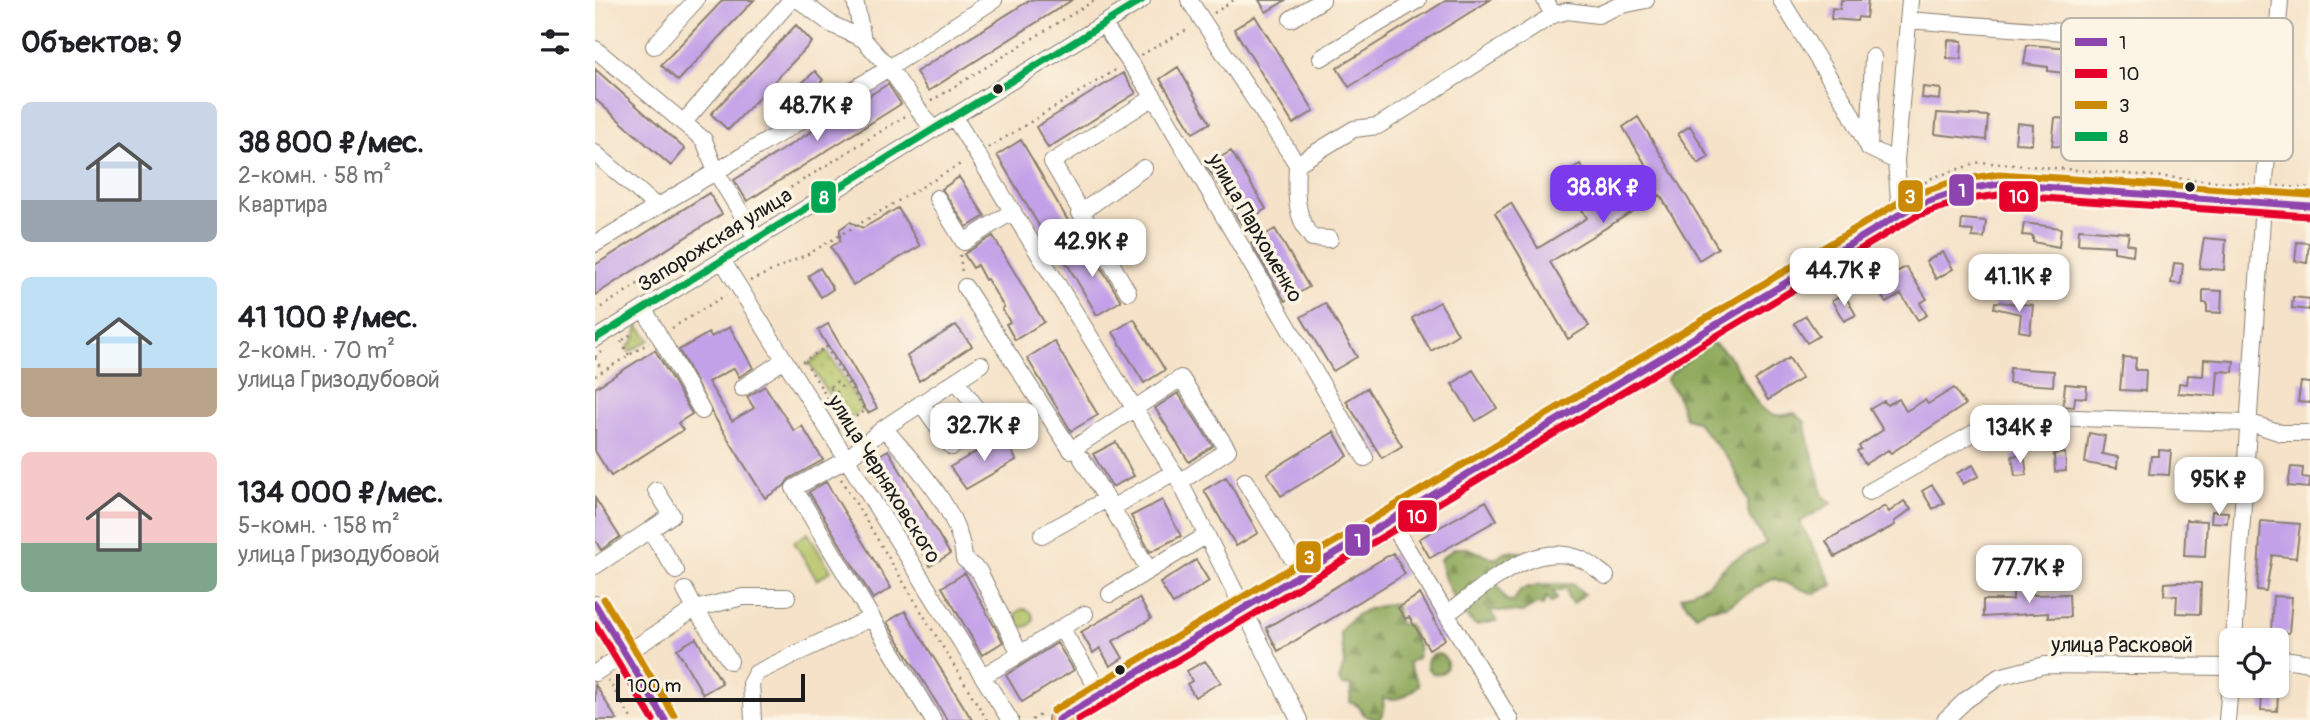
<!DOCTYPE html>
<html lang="ru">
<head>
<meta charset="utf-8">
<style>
  :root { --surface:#fff; --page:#f2f2f2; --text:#202124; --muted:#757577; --accent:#7c3aed }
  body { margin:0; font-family:Pangolin,sans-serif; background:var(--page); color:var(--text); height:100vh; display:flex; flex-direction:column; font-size:26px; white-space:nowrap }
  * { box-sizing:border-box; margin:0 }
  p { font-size:23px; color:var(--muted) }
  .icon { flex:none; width:38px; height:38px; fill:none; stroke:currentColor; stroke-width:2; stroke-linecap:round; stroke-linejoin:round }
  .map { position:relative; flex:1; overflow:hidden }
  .sheet { display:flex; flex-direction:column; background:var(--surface); width:595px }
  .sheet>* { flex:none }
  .tools { position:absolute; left:1624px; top:628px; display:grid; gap:14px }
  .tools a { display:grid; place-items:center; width:70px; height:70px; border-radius:10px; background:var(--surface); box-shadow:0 2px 5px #0004; font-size:35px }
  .scale { position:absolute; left:21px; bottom:18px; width:189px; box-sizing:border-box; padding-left:7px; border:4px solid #1c1c1c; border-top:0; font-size:19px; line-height:24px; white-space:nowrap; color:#1c1c1c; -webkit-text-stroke:5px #fcf5e5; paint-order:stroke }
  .price { position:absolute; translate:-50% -60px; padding:0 16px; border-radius:14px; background:#fff; color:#222; font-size:23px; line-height:46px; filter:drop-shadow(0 2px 4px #0008) }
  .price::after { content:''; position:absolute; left:50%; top:42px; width:21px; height:16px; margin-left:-10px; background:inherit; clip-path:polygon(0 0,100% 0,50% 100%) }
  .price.current { background:var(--accent); color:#fff }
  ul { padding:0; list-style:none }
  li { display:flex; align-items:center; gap:21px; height:175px; padding:0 21px }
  li span { display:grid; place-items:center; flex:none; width:196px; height:140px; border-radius:10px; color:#555 }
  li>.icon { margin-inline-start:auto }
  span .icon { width:84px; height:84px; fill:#fffc; stroke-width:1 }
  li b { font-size:30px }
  h2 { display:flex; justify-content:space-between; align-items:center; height:84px; padding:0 21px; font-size:30px }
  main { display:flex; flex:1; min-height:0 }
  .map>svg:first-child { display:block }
  .grass { fill:url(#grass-dots); stroke:#687041; stroke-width:2 }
  .forest { fill:url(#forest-firs); stroke:#55623c; stroke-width:2 }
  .park { fill:#b3c366; stroke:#687041; stroke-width:2 }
  .building { fill:#c3a1e8 }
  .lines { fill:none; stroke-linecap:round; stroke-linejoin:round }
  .minor-casing { stroke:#887f72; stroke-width:18 }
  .major-casing { stroke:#887f72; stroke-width:22 }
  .path { stroke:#887f72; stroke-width:2.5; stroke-dasharray:2 5; stroke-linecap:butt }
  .minor { stroke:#fff; stroke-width:16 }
  .major { stroke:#f7bd88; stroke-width:19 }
  .bus-1-casing { stroke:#fcf5e5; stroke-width:12 }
  .bus-2-casing { stroke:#fcf5e5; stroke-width:12 }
  .bus-3-casing { stroke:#fcf5e5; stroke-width:12 }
  .bus-4-casing { stroke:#fcf5e5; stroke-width:12 }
  .bus-1 { stroke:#8e44ad; stroke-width:7 }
  .bus-2 { stroke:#e4002b; stroke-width:7 }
  .bus-3 { stroke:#cb8a06; stroke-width:7 }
  .bus-4 { stroke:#00a651; stroke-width:7 }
  .bus-dot { fill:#1c1c1c; stroke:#fcf5e5; stroke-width:2.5 }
  .labels { text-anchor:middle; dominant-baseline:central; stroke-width:7; stroke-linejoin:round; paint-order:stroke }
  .street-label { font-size:21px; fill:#1c1c1c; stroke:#fcf5e5 }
  .key { fill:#fcf5e5; stroke:#b9b4a9; stroke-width:2 }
  .key-label { font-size:19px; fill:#1c1c1c }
  .line-badge { stroke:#fcf5e5; stroke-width:2.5 }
  .badge-label { font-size:19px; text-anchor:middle; font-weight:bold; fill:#fff }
</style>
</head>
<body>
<main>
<section class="sheet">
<h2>Объектов: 9<svg class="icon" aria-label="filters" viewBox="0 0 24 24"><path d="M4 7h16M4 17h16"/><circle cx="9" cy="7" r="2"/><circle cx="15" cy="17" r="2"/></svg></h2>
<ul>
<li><span style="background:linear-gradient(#c9d6e8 70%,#9aa5b1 0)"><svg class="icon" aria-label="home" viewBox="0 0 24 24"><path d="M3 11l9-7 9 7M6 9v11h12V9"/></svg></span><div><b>38 800 ₽/мес.</b><p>2-комн. · 58 m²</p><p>Квартира</p></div></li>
<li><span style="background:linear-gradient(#bfe0f5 65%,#b9a48a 0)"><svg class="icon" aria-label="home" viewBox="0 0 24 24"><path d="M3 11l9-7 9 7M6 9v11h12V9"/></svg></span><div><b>41 100 ₽/мес.</b><p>2-комн. · 70 m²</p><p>улица Гризодубовой</p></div></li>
<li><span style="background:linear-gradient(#f6c9c9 65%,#7fa58c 0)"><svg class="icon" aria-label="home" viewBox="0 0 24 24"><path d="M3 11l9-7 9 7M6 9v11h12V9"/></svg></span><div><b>134 000 ₽/мес.</b><p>5-комн. · 158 m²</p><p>улица Гризодубовой</p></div></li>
</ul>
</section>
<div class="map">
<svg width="1715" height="720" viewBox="0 0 1715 720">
  <defs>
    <pattern id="grass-dots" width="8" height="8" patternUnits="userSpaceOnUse" patternTransform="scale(1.75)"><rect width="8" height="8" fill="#b3c366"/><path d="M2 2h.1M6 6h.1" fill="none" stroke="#99a758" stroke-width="1.8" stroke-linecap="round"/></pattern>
    <pattern id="forest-firs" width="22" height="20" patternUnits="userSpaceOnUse" patternTransform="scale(1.75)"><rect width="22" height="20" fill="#8ea95b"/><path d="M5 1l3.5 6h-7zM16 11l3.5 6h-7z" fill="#73894a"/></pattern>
  </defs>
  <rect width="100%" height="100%" fill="#fcf5e5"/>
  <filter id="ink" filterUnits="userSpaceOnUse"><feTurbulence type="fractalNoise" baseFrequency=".0143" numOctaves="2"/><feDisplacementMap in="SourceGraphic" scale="14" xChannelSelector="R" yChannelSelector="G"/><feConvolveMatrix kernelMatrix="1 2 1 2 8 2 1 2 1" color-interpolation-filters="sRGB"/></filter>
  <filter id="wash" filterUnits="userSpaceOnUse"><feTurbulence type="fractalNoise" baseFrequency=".00686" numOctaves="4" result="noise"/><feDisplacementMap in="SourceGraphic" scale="28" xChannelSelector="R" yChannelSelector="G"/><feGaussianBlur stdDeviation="1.57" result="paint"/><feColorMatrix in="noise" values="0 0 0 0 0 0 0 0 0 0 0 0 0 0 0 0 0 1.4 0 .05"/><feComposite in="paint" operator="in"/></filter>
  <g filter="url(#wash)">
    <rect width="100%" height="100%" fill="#f5e2c8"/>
    <!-- grass -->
    <path class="grass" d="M43,325l12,15 -21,12 -2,-4 8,-9z
      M232,351l36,59 -18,11 -36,-58z"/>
    <!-- forest -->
    <path class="forest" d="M1115,342c40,16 36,88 84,71l11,9c1,26 16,46 17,73l10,8 -32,19 33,63 -19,9 -41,-16 -46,28 -20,3 -11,6 -16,-18 28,-13 21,-21 37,-20 -18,-30v-12l-17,-39 -35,-41 -11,-3 -9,-25 -10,-12 4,-7z
      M860,548h12l29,11 10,-8 15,1 -27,27 12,21 7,2 8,-13 21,-5h31l11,10 -11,10 -5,-5 -1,-11 -14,4 4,6 -6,5 -5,-6 -3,9 -6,-2 -15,9 -33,-3 8,11 -21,4c-16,-9 -34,-46 -36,-66z
      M800,604l4,20h10l10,24 -2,10 -9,5 11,22c-12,10 -19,17 -36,13l1,14 -6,8 -13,-4 -7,-10 -8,-4 1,-17 -9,1 -3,-6 6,-19 -5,-29c13,-20 31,-26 55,-28z
      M832 664a10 10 0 1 1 20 0a10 10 0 1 1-20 0Z"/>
    <!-- park -->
    <path class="park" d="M213,533l23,38 -14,9 -23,-38z
      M420 618a9 9 0 1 1 18 0a9 9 0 1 1-18 0Z"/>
    <g id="blocks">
      <!-- building -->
      <path class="building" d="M128,0h31l-76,81 -17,-16z
        M435,0h42l-144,91 -12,-19z
        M664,0h27l-20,12z
        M852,0h43l-141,87 -12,-19z
        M1246,0h27l-2,18 -8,-1 -1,4 -26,-2 1,-11 8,1z
        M660,16l59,95 -21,13 -59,-95z
        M201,25l16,17 -84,88 -17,-16z
        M1353,40l14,1 -1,18 -14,-1z
        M1432,45l47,3 -2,26 -24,-3v-4l-24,-3z
        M583,67l32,56 -17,10 -33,-54z
        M0,69l90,80 -14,17 -76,-67z
        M220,71l8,9 -14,14 -9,-9z
        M528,73l13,20 -88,55 -12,-21z
        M293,84l13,20 -154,97 -13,-21z
        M1328,87l18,2 -1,11 -18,-2z
        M1342,113l51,3 -2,24 -51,-6z
        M1043,117l80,131 -19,12 -39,-65 -110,67 39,64 -21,13 -73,-126 16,-10 27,45 49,-30 -26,-43 19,-11 25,42 48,-29 -30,-50z
        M1460,118l14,1 -3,28 -14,-1z
        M1422,123l16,2 -1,19 -17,-1z
        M1095,126l19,31 -11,7 -20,-30z
        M426,140l49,84 -23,15 -50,-84z
        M636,151l35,58 -25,15 -9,-14 3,-2 -29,-42z
        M364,177l26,39 -18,11 -25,-38z
        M114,193l13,21 -127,81v-30z
        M303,208l22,38 -67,39 -22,-38 9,-6v-12l10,-7 13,6z
        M1367,219l24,2 -2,17 -12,-1 1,-6 -12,-1z
        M1429,223l37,5 -2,19 -26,-5v-6l-11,-1z
        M680,229l34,58 -24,14 -34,-58z
        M1484,229l50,4 -2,11 7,1 -1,10 -19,-3v-6l-36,-2z
        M398,236l51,86 -29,18 -9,-16 4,-2 -8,-13 2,-2 -17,-28 -2,1 -8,-15 -4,3 -9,-14z
        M1609,238l22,2 -2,30 -25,-2z
        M491,242l35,59 -24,14 -34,-58z
        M1702,242l12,1 -2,20 -12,-2z
        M1348,252l10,17 -17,10 -10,-18z
        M1579,263l9,1 -2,20 -10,-1z
        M1311,267l21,32 -7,4 7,12 -9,5 -17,-26 -15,9 -15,-24 10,-7 2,3 8,-5 1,4z
        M225,268l13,21 -12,8 -13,-21z
        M1608,290l19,1 -1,22 -14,-1v-9h-4z
        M1249,294l12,21 -12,6 -12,-20z
        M1698,297l17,2 -1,11 -17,-2z
        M845,302l18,32 -27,17 -19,-33z
        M1400,302l38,3 -3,28 -11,-2 2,-17 -27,-6z
        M730,303l32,54 -24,14 -32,-54z
        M1211,316l13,20 -12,7 -13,-20z
        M539,319l31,51 -21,13 -31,-51z
        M233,324l49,84 -9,5 -50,-83z
        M361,325l16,21 -53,35 -12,-25z
        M135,327l23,41 -14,9 -5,-9 -26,14 24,39 22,-13 -7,-11 18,-11 29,45 8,-5 21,34 -34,19 -5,7 -19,12 -53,-85 -33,-63 30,-17 2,4z
        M459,341l44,74 -27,16 -44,-73z
        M60,350l37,64 -14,9 5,7 -72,46 -16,-25v-63z
        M1528,357l13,1 -1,12h11l-1,21 -25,-1z
        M1194,358l13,20 -34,22 -13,-20z
        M1609,359l30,2 -1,11 -15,-1 -2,25 -38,-3 1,-10 8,1 1,-9 15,1z
        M1415,368l44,3 -1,15 -44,-3z
        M878,370l24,38 -21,13 -24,-37z
        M1706,382l9,1v20l-12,-1z
        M1470,384l22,2 -1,12 -11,-1 -1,10 -11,-1z
        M772,388l35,58 -20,12 -36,-57z
        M1359,388l11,17 -74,48 -3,-3 -23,14 -8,-13 4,-2 -2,-3 24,-16 -13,-21 14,-8 3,4 12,-6 7,12 19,-11 3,4z
        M583,393l35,53 -24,16 -34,-54z
        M739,432l14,24 -67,40 -14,-23z
        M1494,433l16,3 -3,18 16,3 -1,11 -32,-5z
        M410,435l11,25 -50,29 -16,-22z
        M521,442l18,34 -22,11 -19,-33z
        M293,450l62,104 -20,12 -62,-104z
        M1564,450l12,1 -2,24 -20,-1 2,-18h8z
        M1470,453l1,18 -11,1 -1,-18z
        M1429,454l3,21 -12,1 -3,-20z
        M1378,465l6,11 -16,8 -6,-11z
        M1696,467l12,1 -1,9 8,1 -1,10 -21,-2z
        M1594,472l23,2 -2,17 -23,-2z
        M631,477l32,56 -22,13 -32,-56z
        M231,482l65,106 -18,11 -64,-107z
        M1337,485l12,18 -11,6 -11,-18z
        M0,498l25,39 -19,13 -6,-10z
        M567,500l19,36 -31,16 -19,-36z
        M891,501l11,19 -67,38 -11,-19z
        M1309,501l7,8 -17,13 1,3 -60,32 -9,-16 59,-35 4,6z
        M1617,511l16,1 -1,11 -16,-1z
        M1591,520l21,1 -2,36 -21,-1z
        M1666,521l39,3 -4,34 -24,-3 -6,36 -9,-1z
        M798,553l12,21 -127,77 -12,-23z
        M601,560l13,21 -36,23 -13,-21z
        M370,573l38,69 -21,13 -40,-68z
        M1583,582l23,1 -1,31 -24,-1 1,-17 -13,-1 1,-12z
        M1438,589v6l36,-1 1,23 -22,1v-5l-65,4v-17h30v-10z
        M825,594l25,45 -16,10 -20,-32 -4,2 -7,-11z
        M1678,596l19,1 -3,36 -18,-2z
        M544,598l12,21 -38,22 10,17 -13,8 -10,-18 -7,5 -12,-21z
        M310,611l67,109h-25l-60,-98z
        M101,638l26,45 -19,11 -26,-45z
        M462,643l17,27 -52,32 -16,-27z
        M610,661l16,21 -26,15 -8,-13 5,-3 -5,-10z
        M0,684l22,36h-22z
        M1667,693l16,2 -1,16 -16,-1z"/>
    </g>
  </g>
  <g filter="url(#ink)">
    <use href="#blocks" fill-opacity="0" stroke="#887f72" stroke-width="2"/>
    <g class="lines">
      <defs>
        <path id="minor" d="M204,0l32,24 32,15 26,29 44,62
          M260,0l8,39
          M594,0l108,164
          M1186,0l66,106 22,42
          M958,15l14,-4 31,4 20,-9 28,-6
          M696,19l31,-19
          M1313,20l219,17
          M508,24l51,73 211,361
          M59,46l42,-46
          M0,49l109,91 12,32 41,67
          M1278,57l-4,91 27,13
          M726,58l97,-58
          M359,117l226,365 119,238
          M88,123l108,-123
          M0,153l62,54
          M342,198l27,44 49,-31
          M1305,212l-4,-51 14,-161
          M485,213l64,-45
          M735,239l-18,-1c-18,-22 -16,-48 -15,-74l57,-35 24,-3 175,-111 -8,-15
          M0,244l294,-176 105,-68
          M447,258l46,-30
          M127,260l288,460
          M370,287l106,163 110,-72 47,72 -48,32
          M533,292l-76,-130 102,-65
          M49,309l58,102
          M0,339l547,-339
          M147,388l42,-28
          M326,403l31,44 35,-25 -31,-42
          M289,428l97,-64
          M487,459l29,47
          M650,481l56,92
          M1274,492l135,-76 247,7 30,10h29
          M795,520l120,200
          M55,530l22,-15 -16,-25
          M447,535l65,-36
          M0,566l55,-36 26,41
          M554,570l-37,-62 62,-36
          M90,590l10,19 48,-12h44
          M515,594l97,-59
          M0,604l70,116
          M853,613c37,-26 86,-76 135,-53 8,4 16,11 23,16
          M490,614l-24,14 40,66
          M1639,640l29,-436 17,-204
          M1682,658l33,5
          M0,673l100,-64 35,52
          M388,676l37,-22
          M158,720l-2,-38 5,-9 115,-55
          M338,720l-139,-232 53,-29 37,-31c31,37 76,81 80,131l15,12 41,83 41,-26
          M1350,720l21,-20 33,-23 46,-12 186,2
          M1632,720l4,-46"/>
        <path id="major" d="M463,720l842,-508c33,-15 63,-25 99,-28l311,22"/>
      </defs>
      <!-- minor casing -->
      <use href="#minor" class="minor-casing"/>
      <!-- major casing -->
      <use href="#major" class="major-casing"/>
      <!-- path -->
      <path class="path" d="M619,13l20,-13
        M546,55l49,-27
        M336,101l164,-101
        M393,148l129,-79
        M1324,186l13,-8 48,-16 270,22
        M1683,186l32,3
        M160,210l152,-95
        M365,255l2,18
        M155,281l60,-28 154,-91
        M0,311l137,-86
        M77,328l54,-33
        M28,340l11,-8
        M26,341l8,14
        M0,357l7,-5
        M0,358l7,12
        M210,361l38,63
        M207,362l24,-15 39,64 -23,14
        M0,376l54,-33
        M236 387a5 5 0 1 1 10 0a5 5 0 1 1-10 0Z
        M246,479l146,241
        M13,680l24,40
        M437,720l12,-7"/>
      <!-- minor -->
      <use href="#minor" class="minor"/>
      <!-- major -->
      <use href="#major" class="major"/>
      <defs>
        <path id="bus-1" d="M0,604l70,116
          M463,720l854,-513 49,-17 38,-6 311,22"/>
        <path id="bus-2" d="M0,624l58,96
          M483,720l838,-504 47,-16 36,-5 310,21"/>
        <path id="bus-3" d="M9,599l70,116
          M458,711l855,-514 50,-17 41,-6 311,21"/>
        <path id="bus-4" d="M0,339l547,-339"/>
      </defs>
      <!-- bus-1 casing -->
      <use href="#bus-1" class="bus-1-casing"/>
      <!-- bus-2 casing -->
      <use href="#bus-2" class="bus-2-casing"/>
      <!-- bus-3 casing -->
      <use href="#bus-3" class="bus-3-casing"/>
      <!-- bus-4 casing -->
      <use href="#bus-4" class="bus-4-casing"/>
      <!-- bus-1 -->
      <use href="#bus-1" class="bus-1"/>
      <!-- bus-2 -->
      <use href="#bus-2" class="bus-2"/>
      <!-- bus-3 -->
      <use href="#bus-3" class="bus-3"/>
      <!-- bus-4 -->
      <use href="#bus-4" class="bus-4"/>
    </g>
  </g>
  <!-- markers -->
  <g class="bus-dot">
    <circle cx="403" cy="89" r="6"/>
    <circle cx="1595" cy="187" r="6"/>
    <circle cx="525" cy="670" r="6"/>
  </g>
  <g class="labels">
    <!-- street labels -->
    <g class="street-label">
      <text transform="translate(660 228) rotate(60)">улица Пархоменко</text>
      <text transform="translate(120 240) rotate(-32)">Запорожская улица</text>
      <text transform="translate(289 479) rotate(58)">улица Черняховского</text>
      <text x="1527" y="645">улица Расковой</text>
    </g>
  </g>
  <!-- legend -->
  <rect x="1466" y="18" width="232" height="143" rx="10" class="key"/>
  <rect x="1480" y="38" width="32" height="8" fill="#8e44ad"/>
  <rect x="1480" y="69" width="32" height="9" fill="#e4002b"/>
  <rect x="1480" y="101" width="32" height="8" fill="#cb8a06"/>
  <rect x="1480" y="132" width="32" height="9" fill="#00a651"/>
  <g class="key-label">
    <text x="1524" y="49">1</text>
    <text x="1524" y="80">10</text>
    <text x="1524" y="112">3</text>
    <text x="1524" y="143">8</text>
  </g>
  <g class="line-badge">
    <rect x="1353" y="173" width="27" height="34" rx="7" fill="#8e44ad"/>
    <rect x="1302" y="179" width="27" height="34" rx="7" fill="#cb8a06"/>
    <rect x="1403" y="180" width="41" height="33" rx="7" fill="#e4002b"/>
    <rect x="215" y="180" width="27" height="34" rx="7" fill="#00a651"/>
    <rect x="802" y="499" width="41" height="34" rx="7" fill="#e4002b"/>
    <rect x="749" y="523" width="27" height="34" rx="7" fill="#8e44ad"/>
    <rect x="700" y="540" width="27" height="34" rx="7" fill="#cb8a06"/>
  </g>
  <g class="badge-label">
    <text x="1367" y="197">1</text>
    <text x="1315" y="203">3</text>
    <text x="1424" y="203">10</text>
    <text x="229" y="204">8</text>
    <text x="822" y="523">10</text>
    <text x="763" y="547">1</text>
    <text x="714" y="564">3</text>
  </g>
</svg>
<div class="tools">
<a><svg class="icon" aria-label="locate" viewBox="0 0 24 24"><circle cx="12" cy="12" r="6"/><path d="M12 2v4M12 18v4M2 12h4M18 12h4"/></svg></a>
</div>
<div class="scale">100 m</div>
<b class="price" style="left:222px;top:143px">48.7K ₽</b>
<b class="price current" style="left:1008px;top:225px">38.8K ₽</b>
<b class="price" style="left:497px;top:279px">42.9K ₽</b>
<b class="price" style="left:1249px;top:308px">44.7K ₽</b>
<b class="price" style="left:1424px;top:314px">41.1K ₽</b>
<b class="price" style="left:389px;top:463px">32.7K ₽</b>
<b class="price" style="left:1425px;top:465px">134K ₽</b>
<b class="price" style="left:1624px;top:517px">95K ₽</b>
<b class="price" style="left:1434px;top:605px">77.7K ₽</b>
</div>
</main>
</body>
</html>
